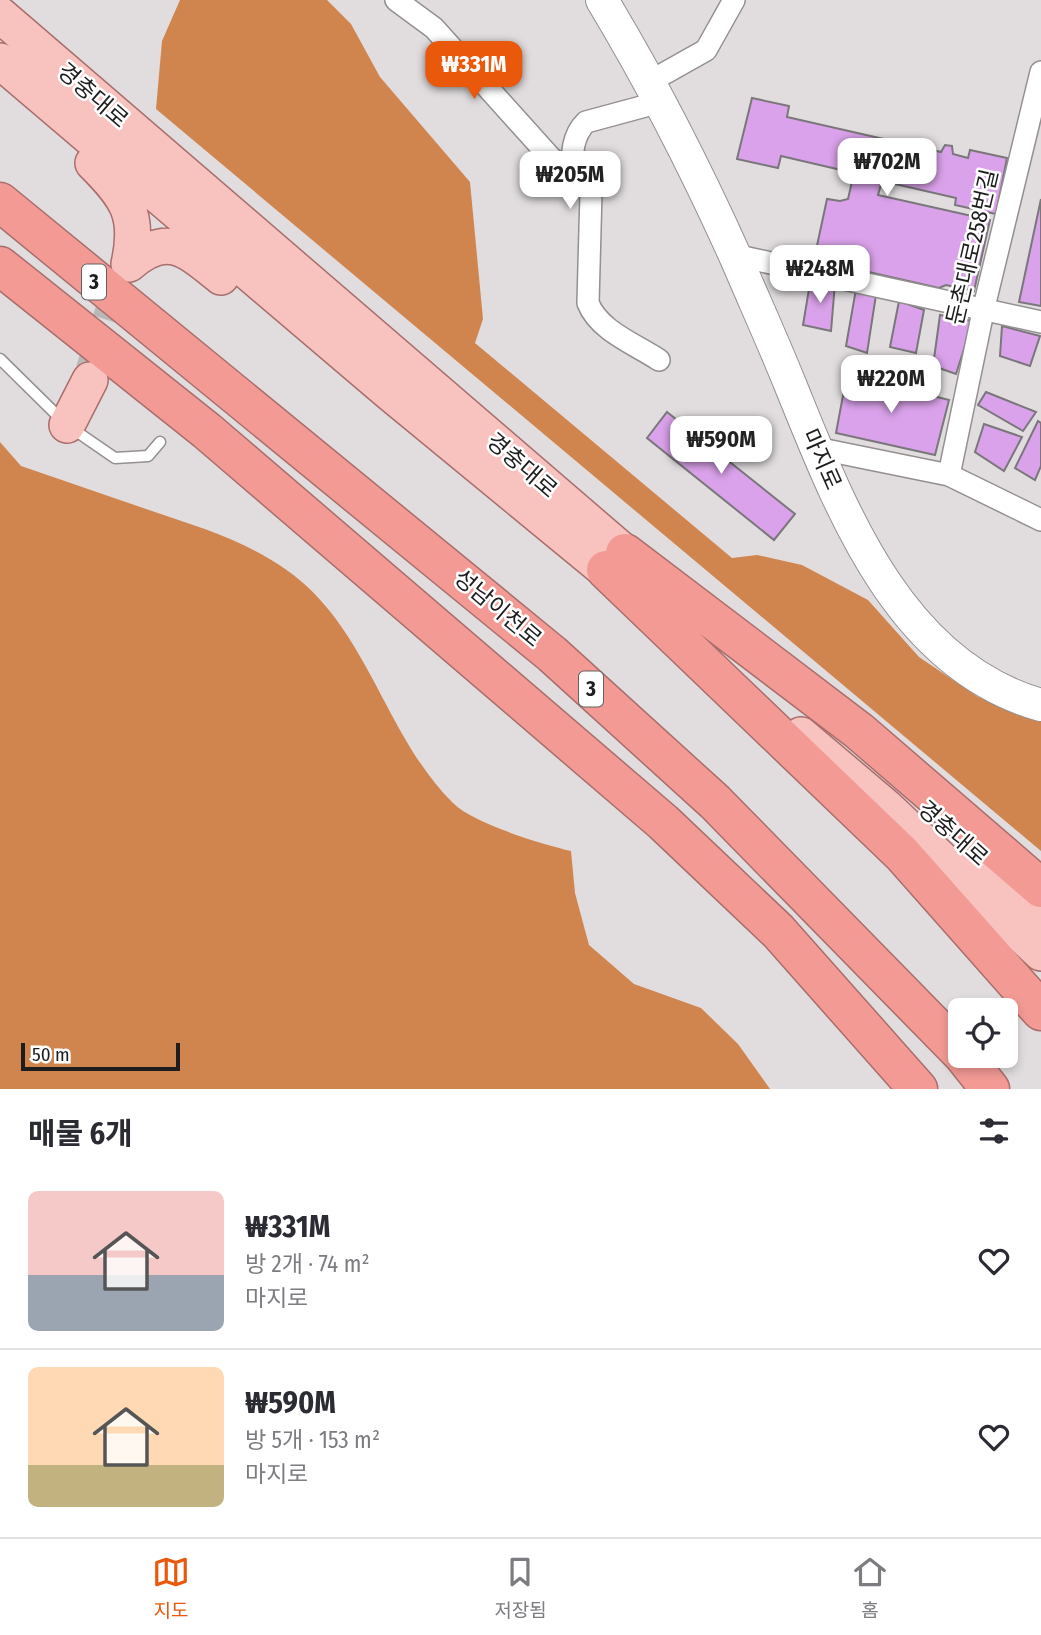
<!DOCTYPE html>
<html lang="ko">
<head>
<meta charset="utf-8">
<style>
  :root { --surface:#fff; --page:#f7f7f7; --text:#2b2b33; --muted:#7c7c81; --line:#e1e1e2; --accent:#ea580c }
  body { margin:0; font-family:"Fira Sans Condensed","Noto Sans KR",sans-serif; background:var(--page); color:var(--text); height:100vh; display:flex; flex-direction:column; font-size:26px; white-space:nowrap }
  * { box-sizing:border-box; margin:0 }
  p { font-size:23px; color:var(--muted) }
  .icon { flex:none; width:38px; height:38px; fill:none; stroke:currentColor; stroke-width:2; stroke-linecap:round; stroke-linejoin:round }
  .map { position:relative; height:1089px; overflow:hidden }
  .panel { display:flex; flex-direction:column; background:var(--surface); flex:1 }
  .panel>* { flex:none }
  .tools { position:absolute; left:948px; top:998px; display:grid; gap:14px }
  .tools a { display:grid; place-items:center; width:70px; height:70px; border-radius:10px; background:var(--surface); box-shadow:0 4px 10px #0003; font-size:35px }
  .scale { position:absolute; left:21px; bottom:18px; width:159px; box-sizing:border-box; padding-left:7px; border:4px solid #1e1d1d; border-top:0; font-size:19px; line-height:24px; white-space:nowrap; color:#1e1d1d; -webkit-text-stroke:5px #fff; paint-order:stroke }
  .price { position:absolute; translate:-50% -60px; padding:0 16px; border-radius:14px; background:#fff; color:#222; font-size:23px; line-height:46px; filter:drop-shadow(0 2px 4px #0008) }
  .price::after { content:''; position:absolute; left:50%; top:42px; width:21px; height:16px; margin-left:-10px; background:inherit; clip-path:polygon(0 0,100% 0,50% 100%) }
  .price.active { background:var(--accent); color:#fff }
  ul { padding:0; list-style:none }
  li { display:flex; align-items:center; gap:21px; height:175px; padding:0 28px }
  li+li { border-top:2px solid var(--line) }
  li span { display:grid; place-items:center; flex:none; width:196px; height:140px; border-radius:10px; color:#555 }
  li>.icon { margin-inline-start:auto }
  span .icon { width:84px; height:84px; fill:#fffc; stroke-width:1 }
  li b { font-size:30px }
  h2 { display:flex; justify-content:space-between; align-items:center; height:84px; padding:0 28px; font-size:30px }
  .menu { display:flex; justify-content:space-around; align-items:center; height:98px; border-top:2px solid var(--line); background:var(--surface); font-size:19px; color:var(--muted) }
  .menu a { display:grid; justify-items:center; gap:4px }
  .menu .active { color:var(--accent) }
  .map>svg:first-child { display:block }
  .forest { fill:#d0854e }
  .building { fill:#daa2ea; stroke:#79777a; stroke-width:2 }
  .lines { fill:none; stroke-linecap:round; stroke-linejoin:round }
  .primary-tunnel { stroke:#bab7b8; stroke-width:35; stroke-dasharray:35 18; stroke-linecap:butt }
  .lane-casing { stroke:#949091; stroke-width:13 }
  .street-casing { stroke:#949091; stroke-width:24 }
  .secondary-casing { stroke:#949091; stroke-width:34 }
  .primary-casing { stroke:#a86e6b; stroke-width:38 }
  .highway-casing { stroke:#a86e6b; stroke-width:41 }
  .lane { stroke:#fff; stroke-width:10 }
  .street { stroke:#fff; stroke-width:21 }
  .secondary { stroke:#fff; stroke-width:32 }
  .primary { stroke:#f8c2bf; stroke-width:35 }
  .highway { stroke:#f39a95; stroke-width:38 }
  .labels { text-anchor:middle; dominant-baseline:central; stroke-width:5; stroke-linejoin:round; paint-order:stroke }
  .shield { fill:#fff; stroke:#626161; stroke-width:2 }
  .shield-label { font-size:21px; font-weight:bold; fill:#1e1d1d }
  .street-label { font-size:23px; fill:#1e1d1d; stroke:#fff }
</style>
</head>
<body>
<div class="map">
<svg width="1041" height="1089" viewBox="0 0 1041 1089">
  <rect width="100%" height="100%" fill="#e1dddf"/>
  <!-- forest -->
  <path class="forest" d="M180,0h147l24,24 29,53 90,105 13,137 -8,24 257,215 25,-3 45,10 66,35 51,57 59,40 63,19v135l-885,-742 6,-68z
    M0,442l21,24c44,15 87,30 131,45 47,16 95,30 136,60 80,57 97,165 165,232 21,21 89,41 118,48l4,42 14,52 45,39 67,24 37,36 32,45h-770z"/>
  <!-- building -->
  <path class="building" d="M752,98l37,8 -2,11 154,35 4,-7 7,1 1,8 15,4 2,-8 37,8 -11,56 -41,-9 1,-7 -74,-17 -4,14 112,25 -16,71 -28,-6 -7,3 -110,-25 -1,-5 -13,-3 12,-56 13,2 8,-2 6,-26 -73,-17 -3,12 -41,-9z
    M1041,199v107l-22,-4z
    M811,277l24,6 -4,48 -28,-6z
    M856,289l20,6 -9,58 -21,-7z
    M899,301l25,9 -8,43 -26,-6z
    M940,315l33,6 -17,53 -23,-8z
    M1002,326l38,10 -10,30 -30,-10z
    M847,374l102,26 -14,55 -99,-22z
    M986,392l50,20 -13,19 -45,-26z
    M667,412l128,102 -21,26 -127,-102z
    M1038,421l3,2v43l-6,14 -20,-12z
    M984,424l38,13 -18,34 -29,-19z"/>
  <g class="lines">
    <!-- primary-tunnel -->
    <path class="primary-tunnel" d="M93,371l33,-100"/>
    <defs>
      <path id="lane" d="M0,359l67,66 48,33 33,-2 12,-14"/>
      <path id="street" d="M396,0l38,28 117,130 21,15
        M651,81l55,-31 28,-50
        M734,255l307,67
        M659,360c-24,-16 -60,-29 -71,-57l3,-111 -4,-9 -15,-10c0,-19 0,-37 14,-51l74,-20
        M816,448l133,27 92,45
        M949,475l35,-168 57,-235"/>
      <path id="secondary" d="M602,0c50,83 94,169 134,258 18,42 37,84 54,126 50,123 108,281 251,321"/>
      <path id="primary" d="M0,15l647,557
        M0,61l390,332 237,195
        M93,163c34,34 47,52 36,101
        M129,264c38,-33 58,-15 92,13
        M67,425l23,-45
        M801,735l85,72 155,146
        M977,853l64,65"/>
      <path id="highway" d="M0,202l552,452 163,148 246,251
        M0,266l207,165 456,391 115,109 140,158
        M625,553l234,178 182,157
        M606,570l296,284 139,157
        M963,1055l27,34"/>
    </defs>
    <!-- lane casing -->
    <use href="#lane" class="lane-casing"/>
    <!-- street casing -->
    <use href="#street" class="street-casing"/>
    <!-- secondary casing -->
    <use href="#secondary" class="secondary-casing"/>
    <!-- primary casing -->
    <use href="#primary" class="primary-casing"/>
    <!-- highway casing -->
    <use href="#highway" class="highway-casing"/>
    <!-- lane -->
    <use href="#lane" class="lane"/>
    <!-- street -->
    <use href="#street" class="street"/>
    <!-- secondary -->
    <use href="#secondary" class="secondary"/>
    <!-- primary -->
    <use href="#primary" class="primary"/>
    <!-- highway -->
    <use href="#highway" class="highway"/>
  </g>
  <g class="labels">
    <!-- shield labels -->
    <g class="shield">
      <rect x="82" y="264.5" width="24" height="35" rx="5"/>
      <rect x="579" y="671.5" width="24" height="35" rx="5"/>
    </g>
    <g class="shield-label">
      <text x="94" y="282">3</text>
      <text x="591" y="689">3</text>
    </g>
    <!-- street labels -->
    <g class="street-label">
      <text transform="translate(93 95) rotate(41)">경충대로</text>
      <text transform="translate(972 247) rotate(-77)">둔촌대로258번길</text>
      <text transform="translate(822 459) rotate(66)">마지로</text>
      <text transform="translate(522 465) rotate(41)">경충대로</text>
      <text transform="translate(498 608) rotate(40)">성남이천로</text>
      <text transform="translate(953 833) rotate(42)">경충대로</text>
    </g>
  </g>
</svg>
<div class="tools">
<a><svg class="icon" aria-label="locate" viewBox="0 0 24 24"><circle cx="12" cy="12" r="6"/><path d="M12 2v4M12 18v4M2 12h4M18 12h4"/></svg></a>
</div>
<div class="scale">50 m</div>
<b class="price active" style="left:474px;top:101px">₩331M</b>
<b class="price" style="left:887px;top:198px">₩702M</b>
<b class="price" style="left:570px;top:211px">₩205M</b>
<b class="price" style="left:820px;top:305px">₩248M</b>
<b class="price" style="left:891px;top:415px">₩220M</b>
<b class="price" style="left:721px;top:476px">₩590M</b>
</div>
<section class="panel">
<h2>매물 6개<svg class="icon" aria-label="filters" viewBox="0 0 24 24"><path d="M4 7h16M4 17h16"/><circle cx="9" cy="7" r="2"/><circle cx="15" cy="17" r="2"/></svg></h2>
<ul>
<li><span style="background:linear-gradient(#f6c9c9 60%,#9aa5b1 0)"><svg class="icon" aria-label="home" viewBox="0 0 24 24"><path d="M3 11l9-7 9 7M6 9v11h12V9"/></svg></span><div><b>₩331M</b><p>방 2개 · 74 m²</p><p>마지로</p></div><svg class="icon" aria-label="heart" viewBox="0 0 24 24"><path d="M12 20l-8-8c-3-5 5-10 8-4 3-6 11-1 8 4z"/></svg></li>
<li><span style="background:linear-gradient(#ffd9b3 70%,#c2b280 0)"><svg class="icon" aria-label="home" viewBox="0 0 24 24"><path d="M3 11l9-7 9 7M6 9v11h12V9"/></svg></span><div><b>₩590M</b><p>방 5개 · 153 m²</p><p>마지로</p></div><svg class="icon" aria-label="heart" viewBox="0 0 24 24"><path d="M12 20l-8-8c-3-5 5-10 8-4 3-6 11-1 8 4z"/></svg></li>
</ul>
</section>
<nav class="menu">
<a class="active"><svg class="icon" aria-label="map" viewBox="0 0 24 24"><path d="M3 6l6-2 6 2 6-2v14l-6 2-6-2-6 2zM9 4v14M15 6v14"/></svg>지도</a>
<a><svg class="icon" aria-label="saved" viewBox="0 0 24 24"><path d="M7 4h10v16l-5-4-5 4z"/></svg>저장됨</a>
<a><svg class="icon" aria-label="home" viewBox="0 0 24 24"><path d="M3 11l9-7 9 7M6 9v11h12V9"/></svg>홈</a>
</nav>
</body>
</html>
